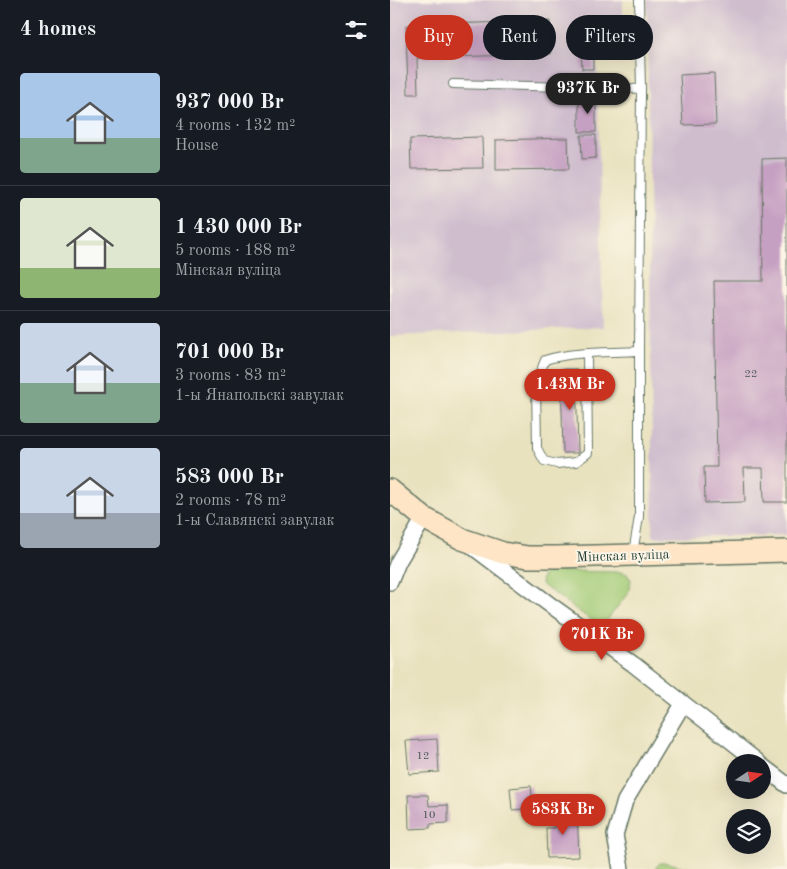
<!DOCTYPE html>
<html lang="en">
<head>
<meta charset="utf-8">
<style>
  :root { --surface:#171b24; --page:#242831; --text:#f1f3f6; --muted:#9ea1a6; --line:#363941; --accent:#c8321e }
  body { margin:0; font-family:"Old Standard TT",serif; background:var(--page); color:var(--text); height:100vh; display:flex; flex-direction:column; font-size:19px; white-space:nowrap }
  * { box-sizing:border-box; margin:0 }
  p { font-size:16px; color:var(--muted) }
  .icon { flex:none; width:28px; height:28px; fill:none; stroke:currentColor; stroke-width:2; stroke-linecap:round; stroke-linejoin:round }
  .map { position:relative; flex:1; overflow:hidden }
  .panel { display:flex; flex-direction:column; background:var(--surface); width:390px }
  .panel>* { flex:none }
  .top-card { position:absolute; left:15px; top:15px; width:306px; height:45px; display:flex; gap:10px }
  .needle { width:32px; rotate:77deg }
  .tools { position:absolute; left:336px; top:754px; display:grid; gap:10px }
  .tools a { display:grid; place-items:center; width:45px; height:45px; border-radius:50%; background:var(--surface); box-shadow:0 5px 20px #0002; font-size:25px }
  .price { position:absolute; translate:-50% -42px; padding:0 11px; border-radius:18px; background:var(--accent); color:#fff; font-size:16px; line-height:32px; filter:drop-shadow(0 1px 2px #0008) }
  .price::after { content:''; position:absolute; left:50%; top:30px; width:15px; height:11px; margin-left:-8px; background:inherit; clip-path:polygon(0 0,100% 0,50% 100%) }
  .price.active { background:#222; color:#fff }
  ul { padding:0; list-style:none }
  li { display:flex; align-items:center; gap:15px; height:125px; padding:0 20px }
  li+li { border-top:1px solid var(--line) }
  li span { display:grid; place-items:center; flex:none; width:140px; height:100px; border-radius:5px; color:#555 }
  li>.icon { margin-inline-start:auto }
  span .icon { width:60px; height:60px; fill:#fffc; stroke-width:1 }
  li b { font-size:21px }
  h2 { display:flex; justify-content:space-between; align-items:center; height:60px; padding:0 20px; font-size:21px }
  .chip { padding:0 18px; border-radius:22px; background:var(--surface); box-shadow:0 5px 20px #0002; font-size:18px; line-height:45px }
  .chip.active { background:var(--accent); color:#fff }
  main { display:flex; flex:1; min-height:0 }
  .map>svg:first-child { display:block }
  .industrial { fill:#cfbdce }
  .green { fill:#a1ca75; stroke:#608454 }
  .building { fill:#c6a0c2 }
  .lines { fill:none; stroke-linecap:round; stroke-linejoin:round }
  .service-casing { stroke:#667765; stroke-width:10 }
  .minor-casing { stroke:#667765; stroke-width:18 }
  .secondary-casing { stroke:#667765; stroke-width:24 }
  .service { stroke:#fff; stroke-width:8 }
  .minor { stroke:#fff; stroke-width:15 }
  .secondary { stroke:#fde5c5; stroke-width:21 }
  .labels { text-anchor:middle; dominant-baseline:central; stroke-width:4; stroke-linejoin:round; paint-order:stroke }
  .number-label { font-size:11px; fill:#495658 }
  .street-label { font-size:14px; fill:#1f3d34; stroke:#fcf5e5 }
</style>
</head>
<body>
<main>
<section class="panel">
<h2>4 homes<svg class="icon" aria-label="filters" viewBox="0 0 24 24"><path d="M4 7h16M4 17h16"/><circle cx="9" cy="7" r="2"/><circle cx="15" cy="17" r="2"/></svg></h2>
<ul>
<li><span style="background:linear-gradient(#a9c7e8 65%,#7fa58c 0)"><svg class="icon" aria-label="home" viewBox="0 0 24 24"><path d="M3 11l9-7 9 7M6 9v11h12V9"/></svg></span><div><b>937 000 Br</b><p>4 rooms · 132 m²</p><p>House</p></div></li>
<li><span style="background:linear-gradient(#dfe7d0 70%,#8fb573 0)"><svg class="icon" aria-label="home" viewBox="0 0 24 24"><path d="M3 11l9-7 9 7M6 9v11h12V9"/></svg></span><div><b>1 430 000 Br</b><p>5 rooms · 188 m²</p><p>Мінская вуліца</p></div></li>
<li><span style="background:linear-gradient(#c9d6e8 60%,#7fa58c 0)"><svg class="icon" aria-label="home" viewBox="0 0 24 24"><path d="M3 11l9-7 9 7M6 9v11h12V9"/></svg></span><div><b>701 000 Br</b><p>3 rooms · 83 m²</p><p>1-ы Янапольскі завулак</p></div></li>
<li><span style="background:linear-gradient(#c9d6e8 65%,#9aa5b1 0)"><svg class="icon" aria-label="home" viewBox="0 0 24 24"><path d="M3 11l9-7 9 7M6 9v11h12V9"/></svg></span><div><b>583 000 Br</b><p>2 rooms · 78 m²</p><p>1-ы Славянскі завулак</p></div></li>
</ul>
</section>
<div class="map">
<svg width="397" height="869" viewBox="0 0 397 869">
  <rect width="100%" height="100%" fill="#fcf5e5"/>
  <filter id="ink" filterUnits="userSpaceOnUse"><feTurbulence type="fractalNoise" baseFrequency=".02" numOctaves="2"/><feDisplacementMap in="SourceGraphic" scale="10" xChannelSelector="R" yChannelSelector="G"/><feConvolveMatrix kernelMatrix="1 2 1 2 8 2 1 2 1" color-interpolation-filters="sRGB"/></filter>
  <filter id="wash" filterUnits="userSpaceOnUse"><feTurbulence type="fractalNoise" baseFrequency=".0096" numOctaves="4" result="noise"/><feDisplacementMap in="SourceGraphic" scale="20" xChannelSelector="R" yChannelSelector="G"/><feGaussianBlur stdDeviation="1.12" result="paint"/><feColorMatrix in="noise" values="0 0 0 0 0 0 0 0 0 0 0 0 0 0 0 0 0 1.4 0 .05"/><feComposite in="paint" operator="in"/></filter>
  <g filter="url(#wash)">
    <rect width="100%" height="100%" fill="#e9e2bf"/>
    <!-- industrial -->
    <path class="industrial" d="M0,0h233v27l-27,-6 7,306 -213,9z
      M257,0h140v535l-134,2z"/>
    <!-- green -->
    <path class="green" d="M169,571l61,1 7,2 4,6 -3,13 -23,30 -7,2 -57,-41 1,-7 3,-4z
      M270,863h8l24,6h-37z"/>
    <g id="blocks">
      <!-- building -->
      <path class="building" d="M160,21l1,33 -134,4 1,36h-10l-2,-69z
        M191,46h12v23h-11z
        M324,73l2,51 -33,1 -3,-50z
        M189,98h17v34h-17z
        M191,135h15v23l-14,1z
        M92,137l1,31 -72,1 -1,-30z
        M178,138l1,31 -73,1v-30z
        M397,158v344h-23l-1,-34h-19l1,34 -40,1 -1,-36h13l-3,-186h49l-1,-122z
        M171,369h15l2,84h-15z
        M47,739l2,33 -30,2 -3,-33z
        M141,786l2,22 -21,2 -2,-22z
        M18,795h20l1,11 19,-1v18l-18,1v4l-21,1z
        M187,810l2,47 -32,1 -1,-30h8l-1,-17z"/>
    </g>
  </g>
  <g filter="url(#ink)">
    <use href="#blocks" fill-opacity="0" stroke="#667765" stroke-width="1"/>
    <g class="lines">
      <defs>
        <path id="service" d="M63,84l188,5
          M197,354l1,99 -12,9 -19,2 -13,-3 -7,-13 -1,-65 9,-23c30,-9 62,-7 94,-9
          M243,553l6,-36v-166l2,-262 -2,-89"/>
        <path id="minor" d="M83,547l76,57 84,60 125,98
          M0,582l8,-20 26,-44
          M372,766l25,19
          M231,869l-6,-34 10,-34 58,-97"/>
        <path id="secondary" d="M0,490l34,28 38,21 41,14 25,4h28l231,-6"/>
      </defs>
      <!-- service casing -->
      <use href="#service" class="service-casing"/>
      <!-- minor casing -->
      <use href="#minor" class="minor-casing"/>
      <!-- secondary casing -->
      <use href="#secondary" class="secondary-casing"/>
      <!-- service -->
      <use href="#service" class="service"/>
      <!-- minor -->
      <use href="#minor" class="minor"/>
      <!-- secondary -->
      <use href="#secondary" class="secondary"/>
    </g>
  </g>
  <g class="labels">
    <!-- number labels -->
    <g class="number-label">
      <text x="361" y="374">22</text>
      <text x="33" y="756">12</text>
      <text x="39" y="815">10</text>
    </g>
    <!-- street labels -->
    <g class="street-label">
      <text transform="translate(233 556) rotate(-2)">Мінская вуліца</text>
    </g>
  </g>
</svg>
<div class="tools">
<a><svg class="needle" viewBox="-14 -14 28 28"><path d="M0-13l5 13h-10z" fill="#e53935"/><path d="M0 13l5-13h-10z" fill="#9ea1a6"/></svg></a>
<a><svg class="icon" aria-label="layers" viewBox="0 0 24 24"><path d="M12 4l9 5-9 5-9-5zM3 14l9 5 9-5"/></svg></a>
</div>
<b class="price active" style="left:198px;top:115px">937K Br</b>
<b class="price" style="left:180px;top:411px">1.43M Br</b>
<b class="price" style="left:212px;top:661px">701K Br</b>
<b class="price" style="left:173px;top:836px">583K Br</b>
<div class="top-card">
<a class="chip active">Buy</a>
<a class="chip">Rent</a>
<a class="chip">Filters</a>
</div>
</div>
</main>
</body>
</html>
